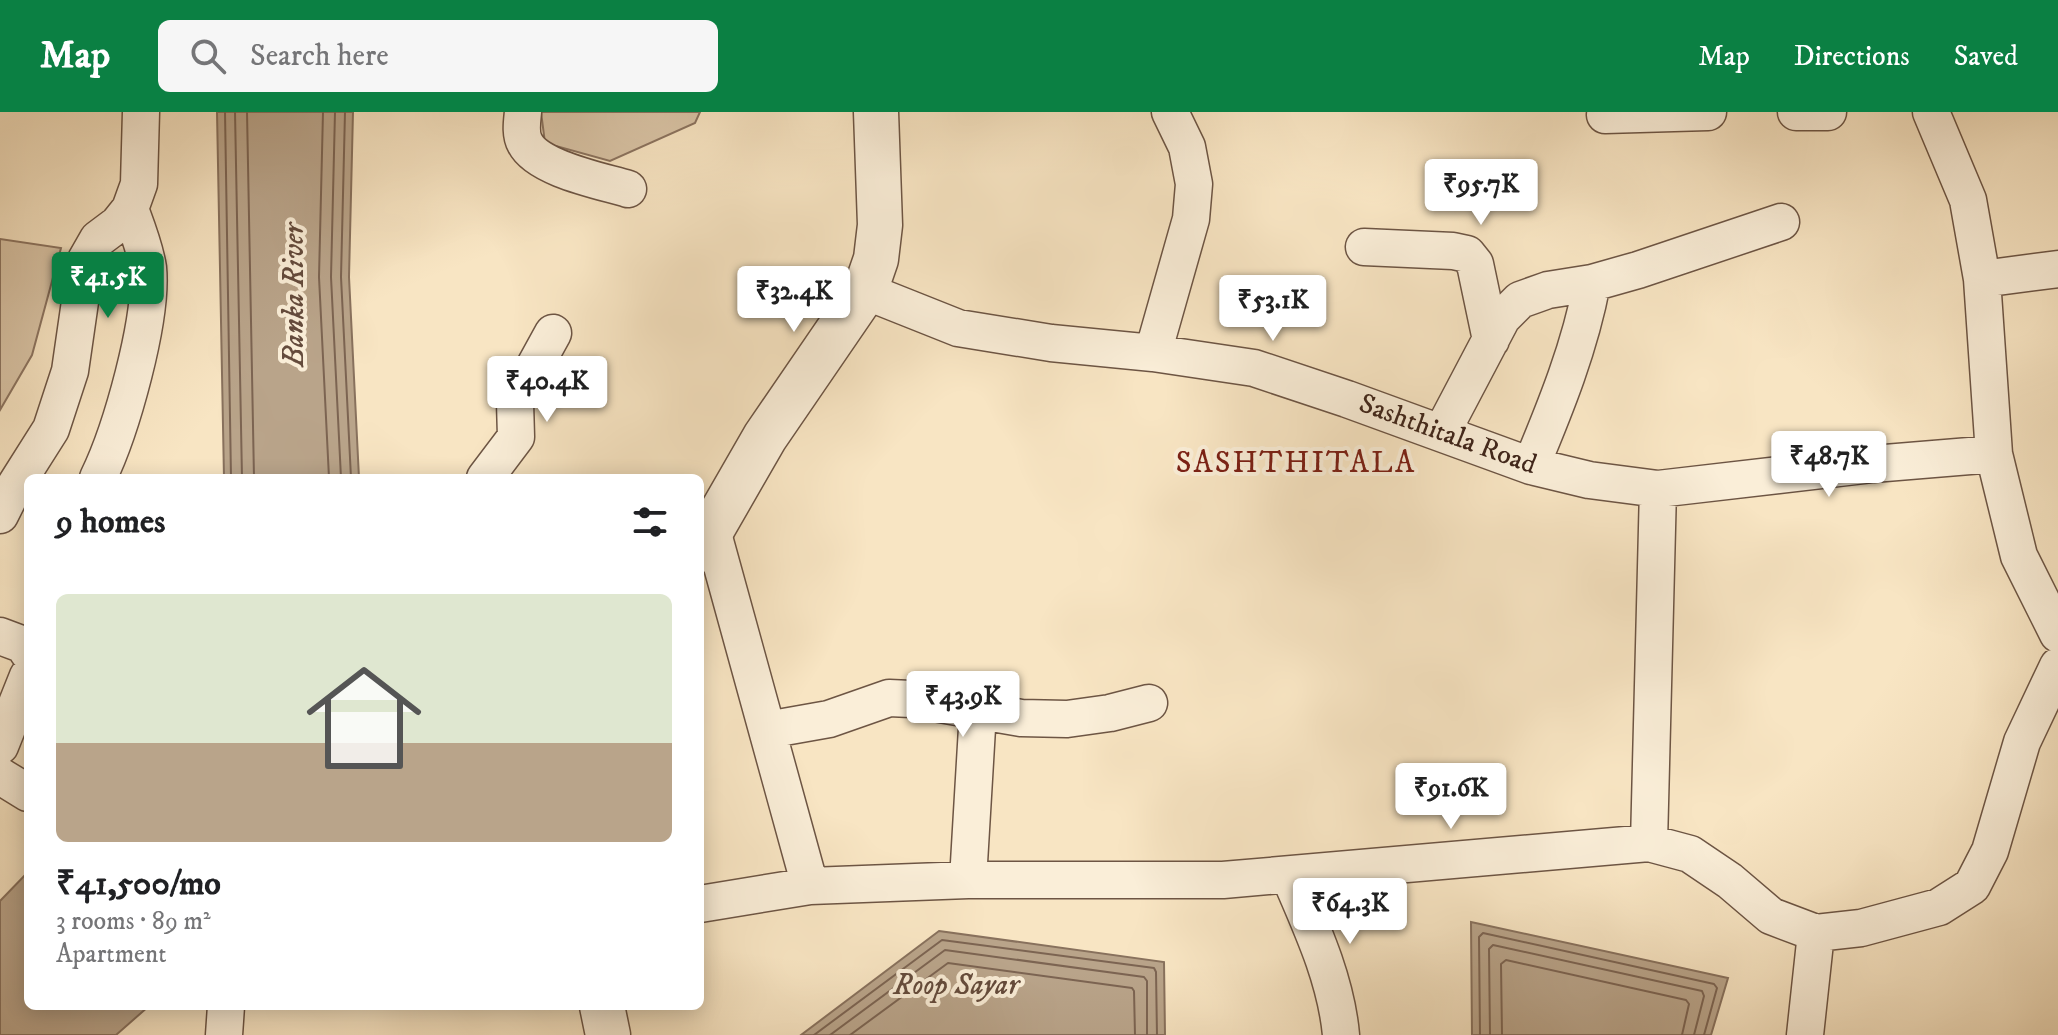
<!DOCTYPE html>
<html lang="en">
<head>
<meta charset="utf-8">
<style>
  :root { --surface:#fff; --page:#f6f6f6; --text:#202124; --muted:#757577; --accent:#0b8043 }
  body { margin:0; font-family:"IM FELL DW Pica",serif; background:var(--page); color:var(--text); height:100vh; display:flex; flex-direction:column; font-size:30px; white-space:nowrap }
  * { box-sizing:border-box; margin:0 }
  p { font-size:26px; color:var(--muted) }
  .icon { flex:none; width:44px; height:44px; fill:none; stroke:currentColor; stroke-width:2; stroke-linecap:round; stroke-linejoin:round }
  .map { position:relative; flex:1; overflow:hidden }
  .details { position:absolute; left:24px; top:362px; width:680px; height:536px; display:flex; flex-direction:column; background:var(--surface); border-radius:12px; box-shadow:0 4px 20px #0003 }
  .details>* { flex:none }
  .price { position:absolute; translate:-50% -68px; padding:0 18px; border-radius:8px; background:#fff; color:#222; font-size:26px; line-height:52px; filter:drop-shadow(0 2px 4px #0008) }
  .price::after { content:''; position:absolute; left:50%; top:48px; width:24px; height:18px; margin-left:-12px; background:inherit; clip-path:polygon(0 0,100% 0,50% 100%) }
  .price.on { background:var(--accent); color:#fff }
  ul { padding:0; list-style:none }
  li { display:grid; align-content:center; gap:16px; height:424px; padding:0 32px }
  li span { display:grid; place-items:center; height:248px; border-radius:12px; color:#555 }
  li>.icon { margin-inline-start:auto }
  span .icon { width:144px; height:144px; fill:#fffc; stroke-width:1 }
  li b { font-size:34px }
  h2 { display:flex; justify-content:space-between; align-items:center; height:96px; padding:0 32px; font-size:34px }
  header { display:flex; align-items:center; gap:48px; box-sizing:border-box; height:112px; padding:0 40px; background:var(--accent); color:#fff }
  header strong { font-size:38px }
  nav { display:flex; gap:44px; margin-inline-start:auto; font-size:28px }
  .search { width:560px; height:72px; background:var(--page); display:flex; align-items:center; gap:20px; box-sizing:border-box; padding:0 28px; border-radius:12px; color:var(--muted); font-size:30px }
  .map>svg:first-child { display:block }
  .green { fill:#d9c4a6; stroke:#8c7460; stroke-width:2 }
  .water { fill:#b9a48a; stroke:#88715d; stroke-width:2 }
  .lines { fill:none; stroke-linecap:round; stroke-linejoin:round }
  .shore { stroke:#7c6452; stroke-width:2 }
  .minor-casing { stroke:#6d5544; stroke-width:39 }
  .tertiary-casing { stroke:#6d5544; stroke-width:47 }
  .minor { stroke:#faeed8; stroke-width:36 }
  .tertiary { stroke:#faeed8; stroke-width:44 }
  .labels { text-anchor:middle; dominant-baseline:central; stroke-width:8; stroke-linejoin:round; paint-order:stroke }
  .street-label { font-size:28px; fill:#3f251a; stroke:#faeed8 }
  .water-label { font-size:30px; font-style:italic; fill:#644b3c; stroke:#faeed8 }
  .neighbourhood-label { font-size:30px; letter-spacing:2px; fill:#7a1f14; stroke:#faeed8 }
</style>
</head>
<body>
<header>
<strong>Map</strong>
<div class="search"><svg class="icon" aria-label="search" viewBox="0 0 24 24"><circle cx="10" cy="10" r="6"/><path d="M15 15l6 6"/></svg>Search here</div>
<nav><a>Map</a><a>Directions</a><a>Saved</a></nav>
</header>
<div class="map">
<svg width="2058" height="923" viewBox="0 0 2058 923">
  <rect width="100%" height="100%" fill="#f8e5c3"/>
  <filter id="stains"><feTurbulence type="fractalNoise" baseFrequency=".0025" numOctaves="4"/><feColorMatrix values="0 0 0 0 .2 0 0 0 0 .09 0 0 0 0 .02 0 0 0 .5 -.17"/></filter>
  <radialGradient id="worn" r=".72"><stop offset=".6" stop-color="#630" stop-opacity="0"/><stop offset="1" stop-color="#630" stop-opacity=".3"/></radialGradient>
  <!-- green -->
  <path class="green" d="M541,0h159l-5,11 -85,38 -65,-18z
    M0,127l61,9 -29,107 -32,55z"/>
  <!-- water -->
  <path class="water" d="M217,0h136l-4,165 10,201h-135z
    M28,760v134h121l-33,29h-116v-134z
    M1471,810l257,56 -17,57h-239z
    M939,819l225,31 1,73h-364z"/>
  <g class="lines">
    <!-- shore -->
    <path class="shore" d="M225,0l6,366
      M235,0l7,366
      M247,0l7,366
      M323,0l-4,165 10,201
      M335,0l-4,165 10,201
      M345,0l-4,165 10,201
      M814,923l128,-95 212,28 2,4 1,63
      M830,923l115,-85 199,27 3,4v54
      M850,923l98,-72 184,25 2,3 1,44
      M1480,923l-1,-98 4,-4 231,51 3,4 -13,47
      M1490,923l-1,-86 4,-4 209,46 2,5 -10,39
      M1502,923l-1,-71 5,-4 180,40 3,4 -7,31"/>
    <defs>
      <path id="minor" d="M523,0c-1,10 -3,22 2,31 13,26 77,38 103,46
        M1796,0h32
        M1931,0l37,88 14,79 12,175 25,102 39,78
        M1605,3l103,-3
        M1364,135l89,4 14,3 8,10 16,76
        M1982,167l76,-10
        M865,179l93,37 93,15 102,10 101,15 93,31 184,67 58,14 69,9 215,-25 121,-10
        M1153,241l38,-134 3,-35 -7,-37 -17,-35
        M1442,320l60,-114 18,-18 28,-10 44,-7 46,-13 143,-48
        M1531,354c25,-60 49,-119 61,-183
        M98,366c23,-47 55,-159 50,-210 -3,-20 -11,-40 -18,-59
        M485,366l31,-41 -1,-35 38,-69
        M0,403l13,-26 38,-60 19,-58 16,-111 12,-21 20,-15 12,-15 9,-25 2,-72
        M712,418l98,356
        M0,524l24,9 4,7
        M767,618l62,-11 60,-21 22,1 110,19 46,1 43,-6 39,-10
        M0,634l28,-70
        M0,664l28,17
        M1649,731l9,-354
        M1289,763c22,51 47,104 52,160
        M968,768l10,-169
        M700,792l110,-18 158,-6h255l426,-37 41,11 40,27 41,35 45,17 45,-5 78,-21 33,-21 18,-35 32,-109 36,-76
        M224,923l2,-29
        M1805,923l11,-102"/>
      <path id="tertiary" d="M700,438l65,-113 100,-146 11,-32 4,-34 -4,-113
        M602,894l6,29"/>
    </defs>
    <!-- minor casing -->
    <use href="#minor" class="minor-casing"/>
    <!-- tertiary casing -->
    <use href="#tertiary" class="tertiary-casing"/>
    <!-- minor -->
    <use href="#minor" class="minor"/>
    <!-- tertiary -->
    <use href="#tertiary" class="tertiary"/>
  </g>
  <g class="labels">
    <!-- street labels -->
    <g class="street-label">
      <text transform="translate(1448 322) rotate(20)">Sashthitala Road</text>
    </g>
    <!-- water labels -->
    <g class="water-label">
      <text transform="translate(294 183) rotate(-90)">Banka River</text>
      <text x="956" y="873">Roop Sayar</text>
    </g>
    <!-- neighbourhood labels -->
    <g class="neighbourhood-label">
      <text x="1296" y="351">SASHTHITALA</text>
    </g>
  </g>
  <rect width="100%" height="100%" filter="url(#stains)"/>
  <rect width="100%" height="100%" fill="url(#worn)"/>
</svg>
<b class="price" style="left:1481px;top:115px">₹95.7K</b>
<b class="price on" style="left:108px;top:208px">₹41.5K</b>
<b class="price" style="left:794px;top:222px">₹32.4K</b>
<b class="price" style="left:1273px;top:231px">₹53.1K</b>
<b class="price" style="left:547px;top:312px">₹40.4K</b>
<b class="price" style="left:1829px;top:387px">₹48.7K</b>
<b class="price" style="left:963px;top:627px">₹43.9K</b>
<b class="price" style="left:1451px;top:719px">₹91.6K</b>
<b class="price" style="left:1350px;top:834px">₹64.3K</b>
<section class="details">
<h2>9 homes<svg class="icon" aria-label="filters" viewBox="0 0 24 24"><path d="M4 7h16M4 17h16"/><circle cx="9" cy="7" r="2"/><circle cx="15" cy="17" r="2"/></svg></h2>
<ul>
<li><span style="background:linear-gradient(#dfe7d0 60%,#b9a48a 0)"><svg class="icon" aria-label="home" viewBox="0 0 24 24"><path d="M3 11l9-7 9 7M6 9v11h12V9"/></svg></span><div><b>₹41,500/mo</b><p>3 rooms · 89 m²</p><p>Apartment</p></div></li>
</ul>
</section>
</div>
</body>
</html>
